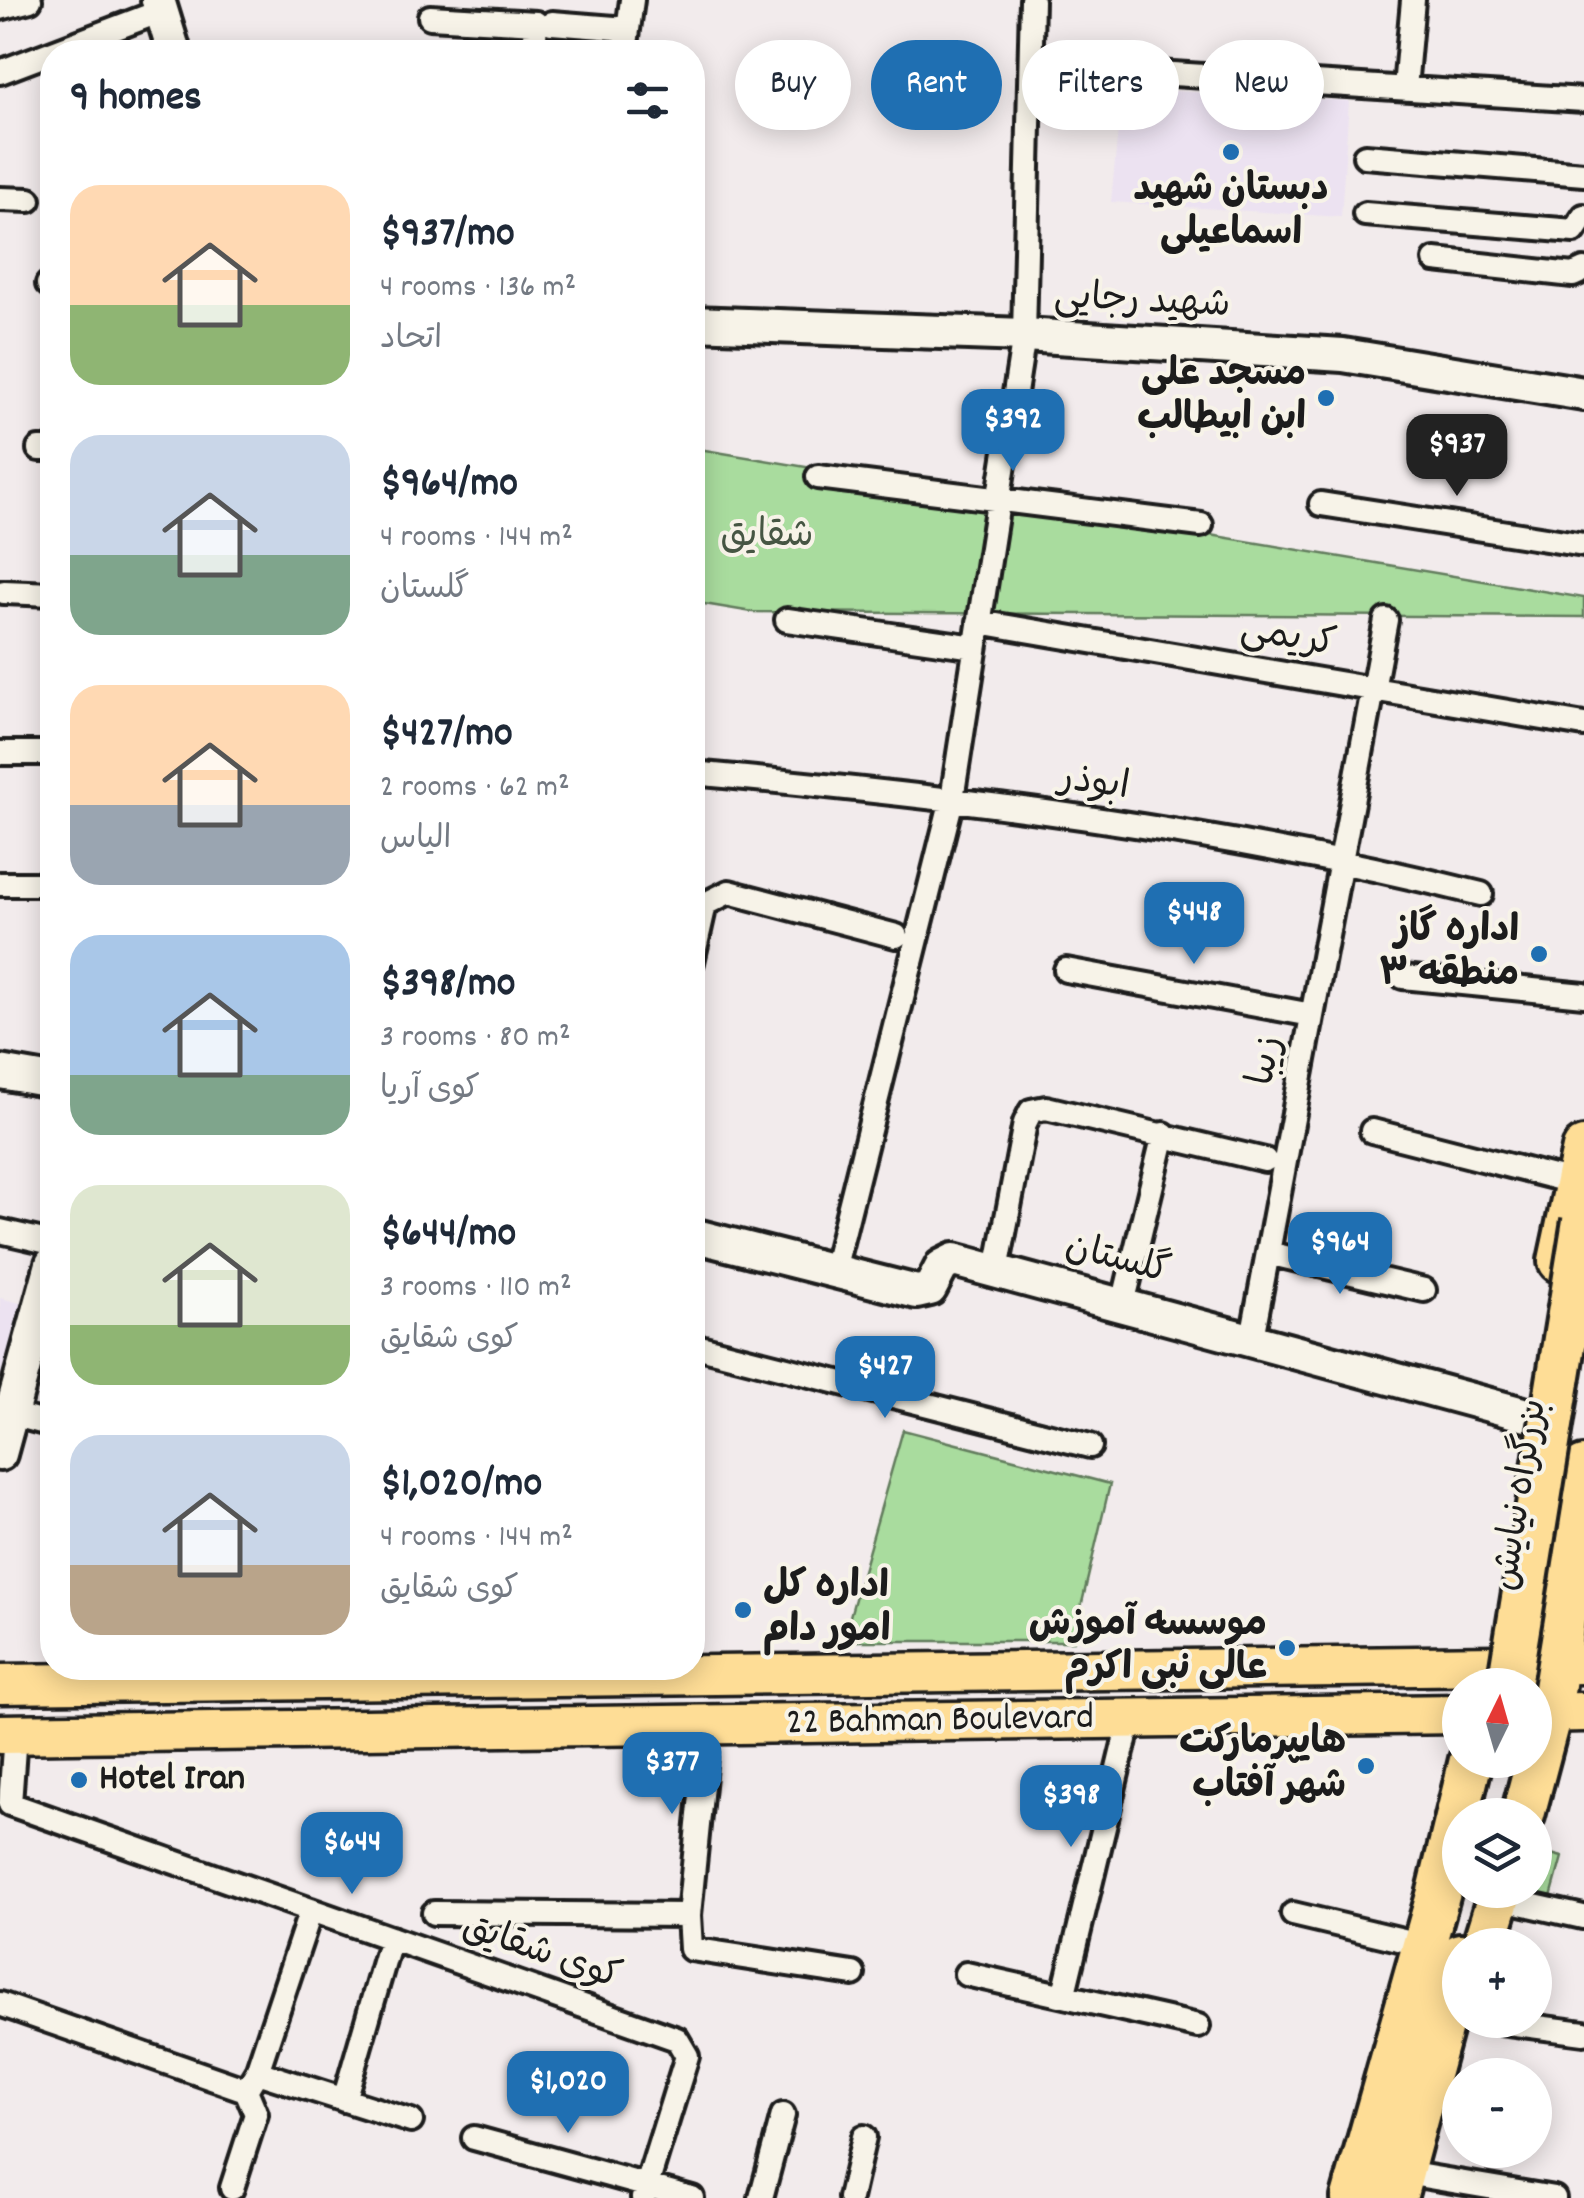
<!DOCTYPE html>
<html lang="en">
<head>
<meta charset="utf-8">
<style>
  :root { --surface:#fff; --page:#f2f2f3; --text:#1f2937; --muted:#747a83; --accent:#1f6fb2 }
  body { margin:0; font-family:Dekko,"Playpen Sans Arabic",sans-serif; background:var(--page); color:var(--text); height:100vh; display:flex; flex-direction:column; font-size:38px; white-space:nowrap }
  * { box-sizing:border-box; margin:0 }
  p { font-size:32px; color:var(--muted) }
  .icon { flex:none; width:55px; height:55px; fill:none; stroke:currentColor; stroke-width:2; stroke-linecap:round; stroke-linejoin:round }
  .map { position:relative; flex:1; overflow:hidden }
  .sheet { position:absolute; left:40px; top:40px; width:665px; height:1640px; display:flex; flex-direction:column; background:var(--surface); border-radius:40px; box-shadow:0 5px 25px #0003 }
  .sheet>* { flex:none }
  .hud { position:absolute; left:735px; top:40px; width:698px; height:90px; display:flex; gap:20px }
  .needle { width:65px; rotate:5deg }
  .tools { position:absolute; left:1442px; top:1668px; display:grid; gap:20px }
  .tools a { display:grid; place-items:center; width:110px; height:110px; border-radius:50%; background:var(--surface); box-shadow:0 5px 25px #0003; font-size:50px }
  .price { position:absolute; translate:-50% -85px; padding:0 22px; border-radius:20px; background:var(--accent); color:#fff; font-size:32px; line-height:65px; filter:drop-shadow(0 2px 5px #0008) }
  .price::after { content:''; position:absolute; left:50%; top:60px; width:30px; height:22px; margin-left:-15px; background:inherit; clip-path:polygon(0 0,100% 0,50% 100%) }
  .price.selected { background:#222; color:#fff }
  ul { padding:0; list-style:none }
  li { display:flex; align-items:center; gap:30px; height:250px; padding:0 30px }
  li span { display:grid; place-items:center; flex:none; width:280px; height:200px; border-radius:30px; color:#555 }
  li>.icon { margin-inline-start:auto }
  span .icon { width:120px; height:120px; fill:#fffc; stroke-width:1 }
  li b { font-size:42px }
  h2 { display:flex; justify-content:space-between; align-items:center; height:120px; padding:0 30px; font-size:42px }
  .chip { padding:0 35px; border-radius:45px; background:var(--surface); box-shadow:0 5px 25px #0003; font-size:35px; line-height:90px }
  .chip.selected { background:var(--accent); color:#fff }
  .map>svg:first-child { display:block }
  .built { fill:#ece2f1 }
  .green { fill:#a9dc9e; stroke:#627c5d; stroke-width:2.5 }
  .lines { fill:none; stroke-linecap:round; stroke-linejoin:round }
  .street-casing { stroke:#1c1c1c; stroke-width:30 }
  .secondary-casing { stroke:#1c1c1c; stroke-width:40 }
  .primary-casing { stroke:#1c1c1c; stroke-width:45 }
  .highway-casing { stroke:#1c1c1c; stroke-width:50 }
  .street { stroke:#f7f3e8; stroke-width:22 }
  .secondary { stroke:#f7f3e8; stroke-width:32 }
  .primary { stroke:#fedd96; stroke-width:38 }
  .highway { stroke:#fedd96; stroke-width:42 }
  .highway-bridge-casing { stroke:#1c1c1c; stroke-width:50; stroke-linecap:butt }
  .highway-bridge { stroke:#fedd96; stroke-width:42 }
  .poi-dot { fill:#1f6fb2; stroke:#f7f3e8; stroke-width:4 }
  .labels { text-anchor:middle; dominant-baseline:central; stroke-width:8; stroke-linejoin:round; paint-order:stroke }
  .poi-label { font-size:38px; font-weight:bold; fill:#1c1c1c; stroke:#f7f3e8; text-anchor:end }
  .street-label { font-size:38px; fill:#1c1c1c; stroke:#f7f3e8 }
  .park-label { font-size:38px; fill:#465643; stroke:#f7f3e8 }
</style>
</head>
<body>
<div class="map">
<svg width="1584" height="2198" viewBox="0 0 1584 2198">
  <rect width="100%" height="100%" fill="#f2ebec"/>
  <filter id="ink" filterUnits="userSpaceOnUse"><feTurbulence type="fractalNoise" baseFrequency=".01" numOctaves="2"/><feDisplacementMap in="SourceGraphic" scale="20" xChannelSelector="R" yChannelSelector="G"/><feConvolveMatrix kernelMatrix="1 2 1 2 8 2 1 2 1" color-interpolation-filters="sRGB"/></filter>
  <g filter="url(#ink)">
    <!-- built -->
    <path class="built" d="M1122,88l227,13 -8,116 -230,-15z
      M0,1298l28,7 -28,99z"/>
    <!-- green -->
    <path class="green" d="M693,448l891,150v19l-832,-5 -54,-9 -5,26z
      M903,1430l207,54 -37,157h-230z
      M1540,1851l22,6 -13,47 -22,-6 2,-8h6z"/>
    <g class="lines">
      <defs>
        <path id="street" d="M0,8l30,-8
          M430,17l106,6 -2,29
          M552,23l75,6
          M625,52l7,-52
          M1031,65l553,35
          M0,72l161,-61
          M1405,88l8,-88
          M1365,156l219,18
          M0,199l29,1
          M1365,214l209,17 10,-15
          M1435,260l138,15 11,-5
          M48,284h4
          M39,449h13
          M818,477l383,48
          M1321,504l263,41
          M4,592l48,2
          M787,620l188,27
          M979,622l605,103
          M0,753h52
          M692,773c265,24 531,56 789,121
          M0,884h52
          M692,962l13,-58 24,-12 167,44
          M1066,970l246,45
          M1403,977l181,18
          M1372,1131l201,51
          M0,1231l52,12
          M1268,1253l156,37
          M834,1270l118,-471 72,-464 8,-335
          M997,1270l28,-147 6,-12 15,-3 219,52
          M1123,1304l41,-170
          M1252,1338l134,-718
          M692,1345l398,101
          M11,1414l41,11
          M708,1725l-19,190 2,34 162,25
          M10,1804l667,235 10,17 -44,142
          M10,1804l5,-70
          M1499,1898l84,19
          M434,1913l255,2
          M1293,1914l131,31
          M966,1974l232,52
          M1064,1993l66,-274
          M0,2004l246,86 11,-18 54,-162
          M1484,2020l100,13
          M257,2072l154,49
          M344,2100l47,-162
          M474,2138l218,60
          M1417,2175l137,23
          M232,2188l24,-74 -10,-24
          M761,2198l22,-83
          M850,2198l14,-61"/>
        <path id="secondary" d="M158,0l16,52
          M692,323l332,12 319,20 241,39
          M0,1072l52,9
          M692,1235l225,57 13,-3 12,-23 12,-6 580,157
          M0,1454l52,-190"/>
        <path id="primary" d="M0,1684l1584,-20
          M1535,1713l49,-1
          M0,1734l1460,-20"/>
        <path id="highway" d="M1560,1261l24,-112
          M1523,1815l27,-102 34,-245
          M1484,1945l17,-55
          M1353,2198l86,-306 32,-132
          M1395,2198l65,-243"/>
      </defs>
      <!-- street casing -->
      <use href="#street" class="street-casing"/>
      <!-- secondary casing -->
      <use href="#secondary" class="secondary-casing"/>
      <!-- primary casing -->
      <use href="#primary" class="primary-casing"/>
      <!-- highway casing -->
      <use href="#highway" class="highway-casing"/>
      <!-- street -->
      <use href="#street" class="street"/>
      <!-- secondary -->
      <use href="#secondary" class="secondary"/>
      <!-- primary -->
      <use href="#primary" class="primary"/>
      <!-- highway -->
      <use href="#highway" class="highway"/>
      <defs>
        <path id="highway-bridge" d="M1509,1685l75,-464"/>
      </defs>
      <!-- highway-bridge casing -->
      <use href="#highway-bridge" class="highway-bridge-casing"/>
      <!-- highway-bridge -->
      <use href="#highway-bridge" class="highway-bridge"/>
    </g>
  </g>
  <!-- markers -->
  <g class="poi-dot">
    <circle cx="1231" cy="152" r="10"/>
    <circle cx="1326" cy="398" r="10"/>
    <circle cx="1539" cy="954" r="10"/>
    <circle cx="743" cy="1610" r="10"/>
    <circle cx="1287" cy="1648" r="10"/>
    <circle cx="1366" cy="1766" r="10"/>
    <circle cx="79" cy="1780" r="10"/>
  </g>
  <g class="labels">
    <!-- poi labels -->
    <g class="poi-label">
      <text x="1231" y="191" text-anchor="middle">دبستان شهید<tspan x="1231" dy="44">اسماعیلی</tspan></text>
      <text x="1306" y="376">مسجد علی<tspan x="1306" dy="44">ابن ابیطالب</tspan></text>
      <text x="1519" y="932">اداره گاز<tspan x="1519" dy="44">منطقه ۳</tspan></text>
      <text x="763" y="1588" text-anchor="start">اداره کل<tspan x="763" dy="44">امور دام</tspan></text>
      <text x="1267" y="1626">موسسه آموزش<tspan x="1267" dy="44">عالی نبی اکرم</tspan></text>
      <text x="1346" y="1744">هایپرمارکت<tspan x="1346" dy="44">شهر آفتاب</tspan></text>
      <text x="99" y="1780" text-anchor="start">Hotel Iran</text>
    </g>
    <!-- street labels -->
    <g class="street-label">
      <text transform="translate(1142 303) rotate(3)">شهید رجایی</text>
      <text transform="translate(1288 639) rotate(10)">کریمی</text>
      <text transform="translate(1094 785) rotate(8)">ابوذر</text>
      <text transform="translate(1268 1061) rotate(-79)">زیبا</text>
      <text transform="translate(1117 1261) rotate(15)">گلستان</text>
      <text transform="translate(1522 1495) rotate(-81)">بزرگراه نیایش</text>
      <text transform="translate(940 1722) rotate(-1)">22 Bahman Boulevard</text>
      <text transform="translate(541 1954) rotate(19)">کوی شقایق</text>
    </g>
    <!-- park labels -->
    <g class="park-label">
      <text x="767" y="537">شقایق</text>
    </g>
  </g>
</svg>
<div class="tools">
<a><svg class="needle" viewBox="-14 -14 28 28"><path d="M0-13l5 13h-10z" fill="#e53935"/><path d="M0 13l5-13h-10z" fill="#747a83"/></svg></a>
<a><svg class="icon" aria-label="layers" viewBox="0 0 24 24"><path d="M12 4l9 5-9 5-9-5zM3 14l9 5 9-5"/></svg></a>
<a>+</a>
<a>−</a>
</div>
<b class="price" style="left:1013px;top:474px">$392</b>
<b class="price selected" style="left:1457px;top:499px">$937</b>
<b class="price" style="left:1194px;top:967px">$448</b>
<b class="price" style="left:1340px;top:1297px">$964</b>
<b class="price" style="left:885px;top:1421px">$427</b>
<b class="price" style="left:672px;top:1817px">$377</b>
<b class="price" style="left:1071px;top:1850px">$398</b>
<b class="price" style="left:352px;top:1897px">$644</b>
<b class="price" style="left:568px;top:2136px">$1,020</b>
<div class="hud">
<a class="chip">Buy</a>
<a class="chip selected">Rent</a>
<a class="chip">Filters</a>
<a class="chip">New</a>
</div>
<section class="sheet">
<h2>9 homes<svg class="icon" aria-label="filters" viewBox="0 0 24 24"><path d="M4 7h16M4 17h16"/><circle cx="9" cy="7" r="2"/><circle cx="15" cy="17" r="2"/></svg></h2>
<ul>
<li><span style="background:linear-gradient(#ffd9b3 60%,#8fb573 0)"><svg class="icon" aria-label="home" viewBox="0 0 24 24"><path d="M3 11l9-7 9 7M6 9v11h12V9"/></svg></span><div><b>$937/mo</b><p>4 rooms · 136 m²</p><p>اتحاد</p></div></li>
<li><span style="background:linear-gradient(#c9d6e8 60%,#7fa58c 0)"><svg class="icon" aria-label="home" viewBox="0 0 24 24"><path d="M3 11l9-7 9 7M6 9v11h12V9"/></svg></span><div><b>$964/mo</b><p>4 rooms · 144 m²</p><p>گلستان</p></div></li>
<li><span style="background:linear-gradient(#ffd9b3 60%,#9aa5b1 0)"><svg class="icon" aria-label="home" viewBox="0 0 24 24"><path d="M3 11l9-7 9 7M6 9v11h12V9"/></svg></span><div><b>$427/mo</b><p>2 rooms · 62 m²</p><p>الیاس</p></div></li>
<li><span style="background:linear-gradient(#a9c7e8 70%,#7fa58c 0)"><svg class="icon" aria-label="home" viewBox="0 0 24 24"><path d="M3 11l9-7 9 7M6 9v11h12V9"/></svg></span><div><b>$398/mo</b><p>3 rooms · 80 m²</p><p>کوی آریا</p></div></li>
<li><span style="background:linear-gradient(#dfe7d0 70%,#8fb573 0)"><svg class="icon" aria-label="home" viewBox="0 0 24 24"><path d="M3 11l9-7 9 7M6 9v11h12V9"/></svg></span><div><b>$644/mo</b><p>3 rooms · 110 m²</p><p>کوی شقایق</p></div></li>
<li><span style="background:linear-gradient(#c9d6e8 65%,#b9a48a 0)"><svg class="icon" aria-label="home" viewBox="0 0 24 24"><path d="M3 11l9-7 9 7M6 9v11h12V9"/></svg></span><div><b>$1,020/mo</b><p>4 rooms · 144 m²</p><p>کوی شقایق</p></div></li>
</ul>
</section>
</div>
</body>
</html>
